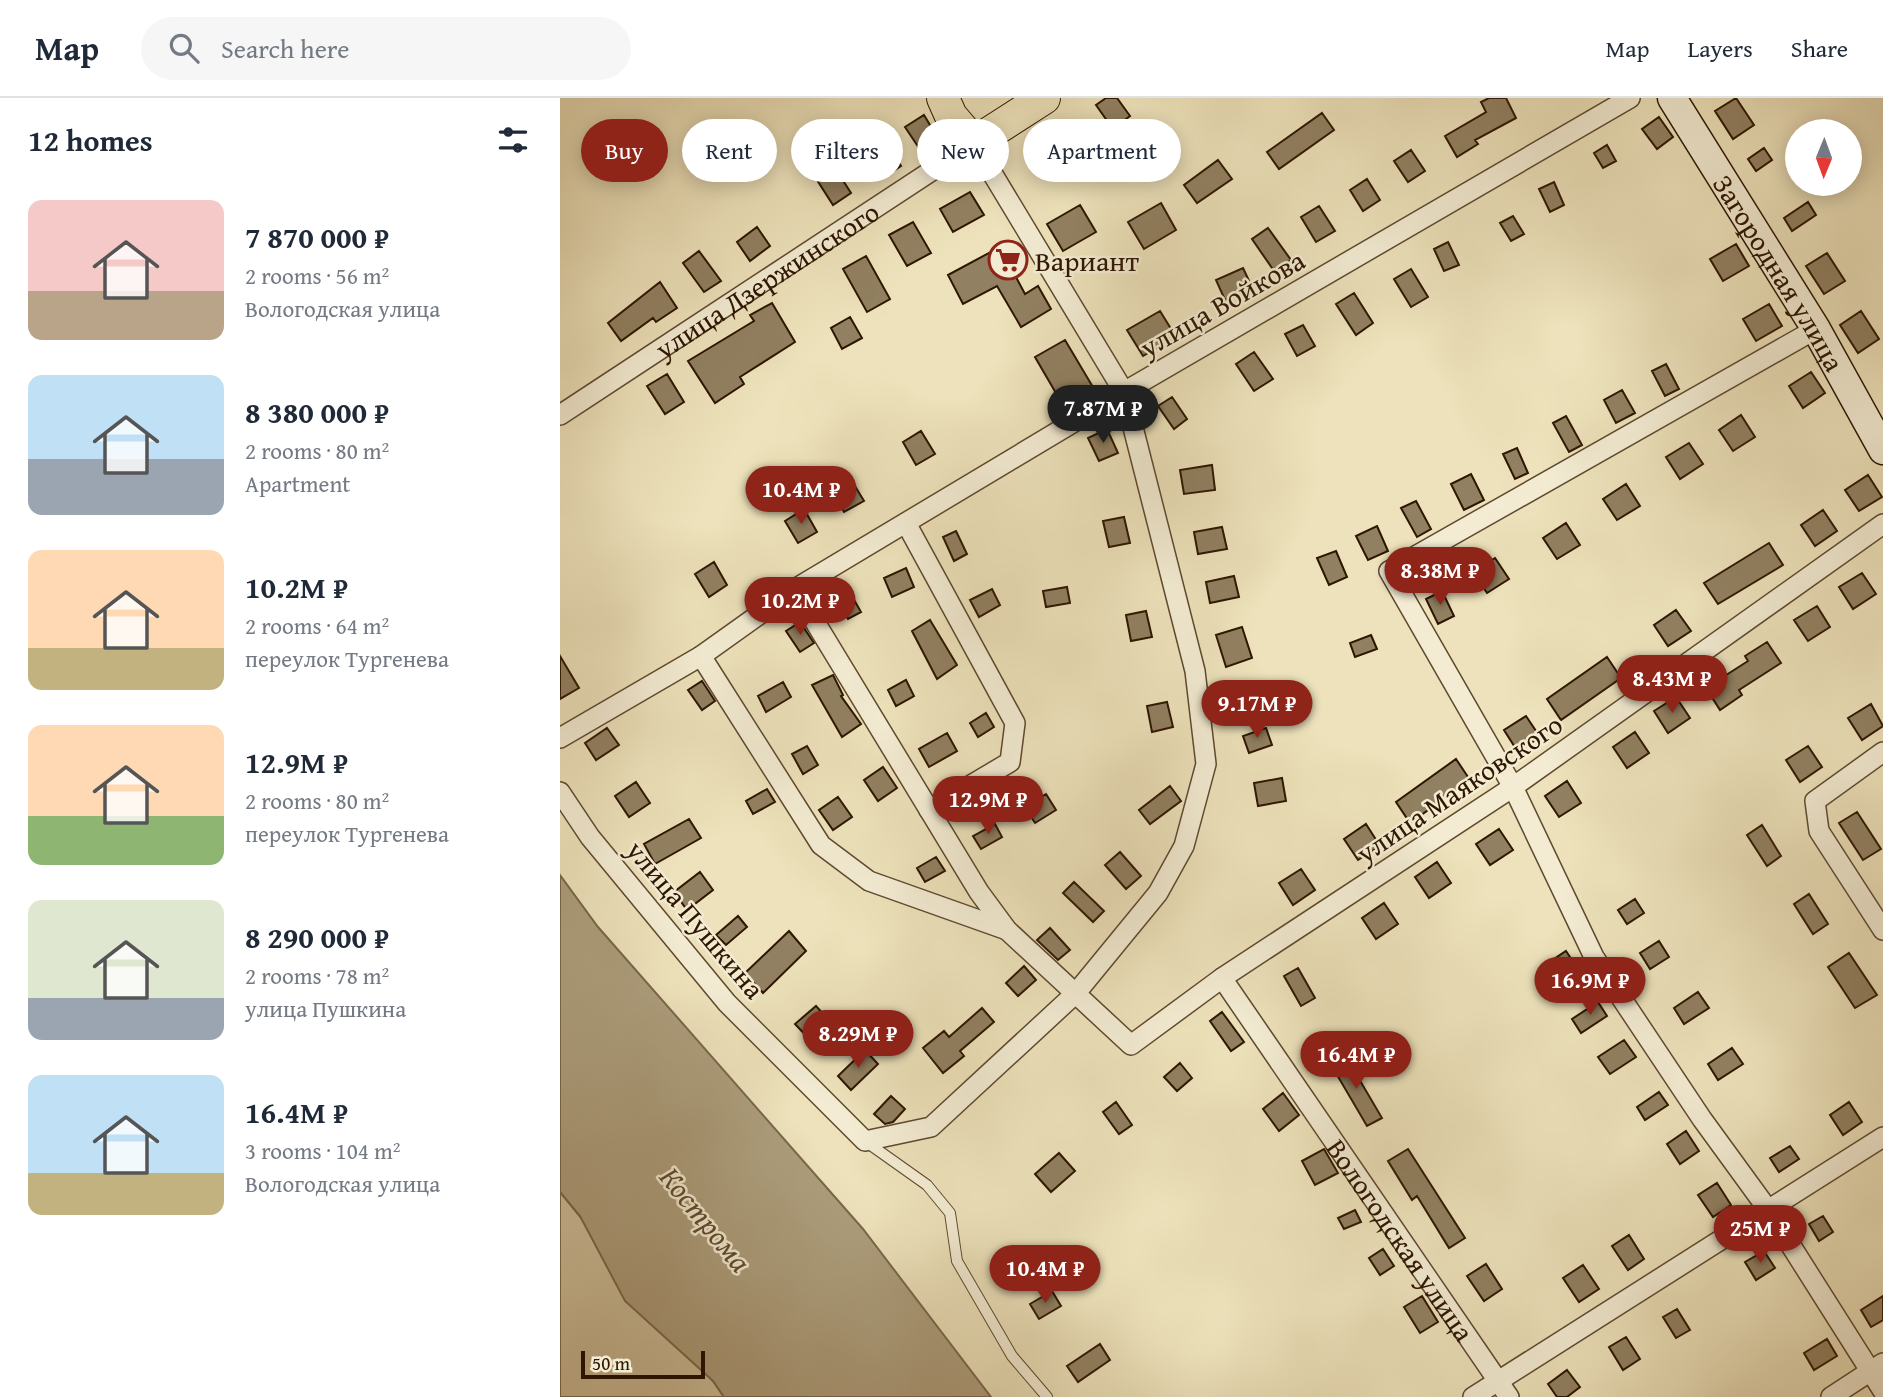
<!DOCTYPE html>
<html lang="en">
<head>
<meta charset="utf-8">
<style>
  :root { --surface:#fff; --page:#f6f6f7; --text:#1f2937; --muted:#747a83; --line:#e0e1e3; --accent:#8f2418 }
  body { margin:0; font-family:"Gentium Book Plus",serif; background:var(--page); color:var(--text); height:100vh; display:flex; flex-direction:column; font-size:26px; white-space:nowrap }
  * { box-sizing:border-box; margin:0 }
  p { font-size:23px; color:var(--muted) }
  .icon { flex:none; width:38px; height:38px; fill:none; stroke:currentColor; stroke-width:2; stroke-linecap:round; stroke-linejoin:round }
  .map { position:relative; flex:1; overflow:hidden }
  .details { display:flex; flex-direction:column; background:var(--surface); width:560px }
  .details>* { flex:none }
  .guide { position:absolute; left:21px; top:21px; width:665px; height:63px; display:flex; gap:14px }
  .needle { width:46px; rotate:181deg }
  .buttons { position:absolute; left:1225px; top:21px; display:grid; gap:14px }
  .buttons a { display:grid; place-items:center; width:77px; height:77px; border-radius:50%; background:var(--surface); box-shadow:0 4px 18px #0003; font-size:35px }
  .scale { position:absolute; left:21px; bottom:18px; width:124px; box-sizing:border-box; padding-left:7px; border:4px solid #2e1600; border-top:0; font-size:19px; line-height:24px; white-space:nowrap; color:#2e1600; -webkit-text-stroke:5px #f3ecd3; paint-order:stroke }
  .price { position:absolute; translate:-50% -60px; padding:0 16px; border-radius:24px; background:var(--accent); color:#fff; font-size:23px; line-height:46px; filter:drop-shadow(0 2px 4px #0008) }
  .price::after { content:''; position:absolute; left:50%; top:42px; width:21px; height:16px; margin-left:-10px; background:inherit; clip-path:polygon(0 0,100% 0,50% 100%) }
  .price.active { background:#222; color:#fff }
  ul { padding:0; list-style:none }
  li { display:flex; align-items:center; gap:21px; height:175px; padding:0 28px }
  li span { display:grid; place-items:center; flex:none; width:196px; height:140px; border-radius:14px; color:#555 }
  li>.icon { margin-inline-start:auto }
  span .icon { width:84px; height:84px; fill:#fffc; stroke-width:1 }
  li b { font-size:30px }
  h2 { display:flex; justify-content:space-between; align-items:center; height:84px; padding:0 28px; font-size:30px }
  .tag { padding:0 24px; border-radius:32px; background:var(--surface); box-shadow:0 4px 18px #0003; font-size:24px; line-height:63px }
  .tag.active { background:var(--accent); color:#fff }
  header { display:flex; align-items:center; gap:42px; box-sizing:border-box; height:98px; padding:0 35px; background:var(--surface); border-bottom:2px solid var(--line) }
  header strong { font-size:33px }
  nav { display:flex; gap:38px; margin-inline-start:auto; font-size:24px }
  .search { width:490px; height:63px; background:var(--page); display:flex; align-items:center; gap:18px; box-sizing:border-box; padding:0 24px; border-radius:38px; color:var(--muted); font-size:26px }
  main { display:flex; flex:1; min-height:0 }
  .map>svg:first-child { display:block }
  .green { fill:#cdbf9b; stroke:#7e6a4e; stroke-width:2 }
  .water { fill:#ac9d7b; stroke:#7a674a; stroke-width:2 }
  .building { fill:#918061; stroke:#2e1600; stroke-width:2 }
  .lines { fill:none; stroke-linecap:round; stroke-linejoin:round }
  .lane-casing { stroke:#5e492f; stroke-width:12 }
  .street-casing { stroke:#5e492f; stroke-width:22 }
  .secondary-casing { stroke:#2e1600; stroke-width:31 }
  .primary-casing { stroke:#2e1600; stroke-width:34 }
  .lane { stroke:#f3ecd3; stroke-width:10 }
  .street { stroke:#f3ecd3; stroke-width:19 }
  .secondary { stroke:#f3ecd3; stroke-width:28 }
  .primary { stroke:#ede2bb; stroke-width:32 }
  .labels { text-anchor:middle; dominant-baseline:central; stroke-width:5; stroke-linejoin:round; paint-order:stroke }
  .poi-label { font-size:28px; fill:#2e1600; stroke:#f3ecd3; text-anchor:start }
  .street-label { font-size:28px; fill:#2e1600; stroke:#f3ecd3 }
  .water-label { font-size:30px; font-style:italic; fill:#604c31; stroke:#f3ecd3 }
</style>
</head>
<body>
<header>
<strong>Map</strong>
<div class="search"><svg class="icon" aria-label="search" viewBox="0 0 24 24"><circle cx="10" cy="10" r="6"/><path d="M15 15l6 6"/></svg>Search here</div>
<nav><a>Map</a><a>Layers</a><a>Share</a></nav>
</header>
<main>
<section class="details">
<h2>12 homes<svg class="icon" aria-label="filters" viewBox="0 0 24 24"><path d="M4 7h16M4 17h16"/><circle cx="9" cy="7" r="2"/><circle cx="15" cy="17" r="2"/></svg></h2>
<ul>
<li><span style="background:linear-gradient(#f6c9c9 65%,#b9a48a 0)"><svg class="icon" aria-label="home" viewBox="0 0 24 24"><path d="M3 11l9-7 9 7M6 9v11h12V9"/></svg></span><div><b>7 870 000 ₽</b><p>2 rooms · 56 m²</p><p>Вологодская улица</p></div></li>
<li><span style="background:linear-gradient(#bfe0f5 60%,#9aa5b1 0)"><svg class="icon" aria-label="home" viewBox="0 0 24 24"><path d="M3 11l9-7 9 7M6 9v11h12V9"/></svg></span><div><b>8 380 000 ₽</b><p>2 rooms · 80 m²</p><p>Apartment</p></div></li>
<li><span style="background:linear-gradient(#ffd9b3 70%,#c2b280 0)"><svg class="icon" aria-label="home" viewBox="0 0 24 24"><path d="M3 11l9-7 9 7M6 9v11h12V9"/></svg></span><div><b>10.2M ₽</b><p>2 rooms · 64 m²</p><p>переулок Тургенева</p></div></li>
<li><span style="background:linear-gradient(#ffd9b3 65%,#8fb573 0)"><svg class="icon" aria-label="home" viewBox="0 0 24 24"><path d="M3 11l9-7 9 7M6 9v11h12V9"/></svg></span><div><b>12.9M ₽</b><p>2 rooms · 80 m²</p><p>переулок Тургенева</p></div></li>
<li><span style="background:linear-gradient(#dfe7d0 70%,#9aa5b1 0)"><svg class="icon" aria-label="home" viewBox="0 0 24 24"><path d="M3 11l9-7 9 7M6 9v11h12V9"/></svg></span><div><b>8 290 000 ₽</b><p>2 rooms · 78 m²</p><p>улица Пушкина</p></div></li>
<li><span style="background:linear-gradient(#bfe0f5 70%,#c2b280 0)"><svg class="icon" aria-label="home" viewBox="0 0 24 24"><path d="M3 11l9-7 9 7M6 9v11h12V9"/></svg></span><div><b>16.4M ₽</b><p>3 rooms · 104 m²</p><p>Вологодская улица</p></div></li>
</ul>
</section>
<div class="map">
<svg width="1323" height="1299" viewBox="0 0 1323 1299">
  <rect width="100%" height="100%" fill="#ede2bb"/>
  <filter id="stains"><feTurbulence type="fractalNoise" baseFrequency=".00286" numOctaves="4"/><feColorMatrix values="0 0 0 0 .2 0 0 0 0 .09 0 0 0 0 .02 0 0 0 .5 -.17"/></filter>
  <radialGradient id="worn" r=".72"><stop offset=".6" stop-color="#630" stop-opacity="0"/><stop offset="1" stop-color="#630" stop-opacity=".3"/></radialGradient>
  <!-- green -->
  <path class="green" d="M0,1094l153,189 11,16h-164z"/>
  <!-- water -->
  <path class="water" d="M0,777l38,52 265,302 128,168h-267l-11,-16 -88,-80 -45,-85 -20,-24z"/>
  <!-- building -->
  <path class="building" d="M546,0h11l13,18 -17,13 -17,-24z
    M929,0h17l10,20 -41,22 3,4 -21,13 -12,-21 41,-24 -5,-10z
    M1176,0l18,27 -21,14 -18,-28z
    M762,15l12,17 -55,39 -12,-17z
    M364,17l15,25 -18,11 -16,-24z
    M1099,19l14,20 -16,12 -15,-20z
    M494,40l13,22 -21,11 -13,-22z
    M325,44l16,24 -18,12 -16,-25z
    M1047,47l9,16 -13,7 -9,-15z
    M1204,50l8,12 -16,11 -8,-12z
    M851,52l14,21 -17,11 -14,-21z
    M658,62l14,19 -35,24 -13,-18z
    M275,70l16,25 -18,12 -16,-25z
    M807,81l13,21 -17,11 -13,-21z
    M994,84l10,23 -14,7 -11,-23z
    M410,94l14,23 -31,17 -13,-23z
    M1248,104l8,13 -24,16 -8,-13z
    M601,105l15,27 -32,19 -16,-27z
    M520,107l16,27 -33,19 -16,-27z
    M759,108l16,25 -19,11 -15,-25z
    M953,118l11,18 -13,7 -11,-18z
    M353,124l18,31 -24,13 -18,-31z
    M197,129l13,19 -20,15 -13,-19z
    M708,130l23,32 -17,11 -22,-32z
    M888,144l11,23 -15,6 -10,-22z
    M1176,146l13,22 -26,15 -13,-22z
    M440,149l25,47 13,-8 13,23 -30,18 -24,-41 -34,18 -15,-29z
    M139,153l22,30 -17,11 -21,-29z
    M1267,155l18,28 -21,13 -18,-28z
    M306,158l24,43 -23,13 -24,-43z
    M683,170l9,19 -27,13 -9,-20z
    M851,171l17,28 -17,10 -17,-28z
    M100,184l17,26 -21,14 -3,-4 -32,23 -13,-18z
    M794,195l19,30 -17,12 -20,-31z
    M212,205l23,39 -55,35 4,7 -29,19 -27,-42 66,-40 -4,-6z
    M1209,206l13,22 -26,15 -13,-22z
    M600,213l16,26 -33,19 -16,-26z
    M1301,213l18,28 -21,14 -18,-28z
    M290,219l12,21 -20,11 -11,-21z
    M743,227l12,21 -18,10 -12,-22z
    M505,242l32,54 -30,18 -32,-55z
    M694,254l19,27 -19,12 -18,-27z
    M1106,266l13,25 -14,7 -13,-25z
    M1251,274l14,21 -22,15 -14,-22z
    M107,276l17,28 -19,12 -18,-28z
    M1062,292l13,23 -19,10 -12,-23z
    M612,299l15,22 -13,10 -16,-23z
    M1181,317l14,22 -22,14 -14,-21z
    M1006,318l16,29 -13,7 -16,-29z
    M547,331l11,24 -19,8 -11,-23z
    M361,333l14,23 -19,11 -13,-23z
    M1129,345l14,21 -23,15 -14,-22z
    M957,350l11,25 -13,6 -12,-25z
    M652,367l3,25 -31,4 -4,-24z
    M911,376l13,26 -20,10 -13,-26z
    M1308,377l14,22 -23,14 -14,-21z
    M290,380l14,23 -20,11 -13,-23z
    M1066,386l14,22 -23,14 -14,-21z
    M856,403l15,28 -14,8 -16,-29z
    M244,411l13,23 -19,11 -13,-22z
    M1263,412l14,21 -22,15 -14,-21z
    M564,419l6,26 -21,4 -6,-26z
    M1006,425l14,22 -23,14 -14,-21z
    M817,428l11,25 -20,9 -12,-24z
    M662,429l5,22 -29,5 -4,-22z
    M396,433l11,23 -13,7 -11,-24z
    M1209,445l14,22 -65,39 -14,-21z
    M776,453l11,26 -18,8 -12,-27z
    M935,460l14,21 -22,14 -14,-21z
    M154,464l13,23 -18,12 -14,-23z
    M346,470l8,19 -22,10 -8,-19z
    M1302,475l14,21 -23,15 -14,-22z
    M674,478l5,21 -29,6 -4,-21z
    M507,489l3,16 -24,4 -3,-16z
    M432,491l8,16 -21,12 -9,-17z
    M882,493l12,25 -16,8 -12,-25z
    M293,500l8,14 -13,7 -8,-14z
    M1257,508l13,21 -22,14 -14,-21z
    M1116,512l15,21 -23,15 -14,-21z
    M586,513l6,26 -21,4 -5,-26z
    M370,522l27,45 -20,14 -25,-48z
    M240,524l14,21 -14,9 -14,-21z
    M682,529l10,31 -26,9 -10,-32z
    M811,537l6,14 -22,8 -5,-14z
    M1207,544l14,21 -42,27 3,5 -22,15 -14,-22 42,-27 -3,-5z
    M0,558l19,32 -19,11z
    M1047,559l14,21 -60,42 -14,-21z
    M273,577l10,20 -2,1 20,28 -19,13 -30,-52z
    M346,582l8,16 -18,10 -8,-16z
    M142,583l13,20 -13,9 -14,-20z
    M223,584l8,15 -25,15 -8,-16z
    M696,588l6,17 -23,8 -6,-17z
    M1116,599l14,21 -22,15 -14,-22z
    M607,604l6,25 -21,5 -5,-26z
    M1311,606l12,22 -21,14 -14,-22z
    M426,615l8,14 -16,10 -8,-14z
    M966,618l14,21 -22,15 -14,-22z
    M47,630l12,17 -23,15 -11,-17z
    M706,630l6,17 -23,8 -6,-17z
    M1075,634l14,21 -22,15 -14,-21z
    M387,635l10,18 -28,16 -10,-18z
    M247,648l11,19 -15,9 -11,-20z
    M1248,648l14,21 -22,15 -14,-22z
    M896,661l14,21 -60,43 -14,-21z
    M323,669l14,21 -19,13 -14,-21z
    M722,680l4,23 -28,5 -4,-23z
    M1007,683l14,22 -22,14 -14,-21z
    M76,684l14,21 -21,14 -14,-21z
    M610,688l11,15 -31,23 -11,-14z
    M207,691l8,13 -22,12 -7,-13z
    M486,696l10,16 -21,13 -10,-16z
    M278,699l14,20 -19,13 -14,-20z
    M1297,714l24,37 -18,11 -24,-37z
    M129,721l12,19 -46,26 -11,-20z
    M435,726l7,13 -21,12 -8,-13z
    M806,726l14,22 -22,14 -14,-21z
    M1202,727l19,31 -14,10 -20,-31z
    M939,731l14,21 -23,15 -14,-21z
    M560,754l21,24 -15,13 -21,-24z
    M376,759l9,14 -20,11 -8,-14z
    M877,764l14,21 -22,15 -14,-21z
    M741,771l14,21 -22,15 -14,-22z
    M140,774l13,18 -26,20 -13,-18z
    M514,784l30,29 -11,11 -30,-29z
    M1249,796l19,30 -15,10 -19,-30z
    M1075,801l9,14 -17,11 -9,-14z
    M824,805l14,21 -22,15 -14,-21z
    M178,818l9,11 -21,18 -10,-10z
    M490,830l20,22 -12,10 -21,-20z
    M229,833l17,20 -43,42 -18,-20z
    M1099,843l10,16 -19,12 -10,-16z
    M1006,853l12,18 -27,18 -12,-18z
    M1289,855l28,42 -22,13 -27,-41z
    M464,868l12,14 -18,16 -12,-13z
    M738,870l17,30 -14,8 -17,-30z
    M1138,894l11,16 -25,16 -10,-16z
    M1038,904l9,14 -26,17 -9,-14z
    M256,908l17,19 -20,18 -18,-19z
    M422,910l12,14 -34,29 4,5 -21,17 -20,-25 21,-17 5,6z
    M662,914l22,30 -13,9 -21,-30z
    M1064,942l12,17 -26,17 -12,-17z
    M1172,950l11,16 -25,16 -10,-16z
    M305,952l13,14 -27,26 -13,-14z
    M785,957l37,63 -15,8 -37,-63z
    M620,965l12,15 -15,13 -13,-14z
    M1099,994l9,13 -23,15 -8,-13z
    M723,995l16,22 -20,16 -16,-22z
    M331,998l14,13 -12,13 -8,2 -11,-10z
    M556,1004l16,23 -13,9 -16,-22z
    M1289,1004l13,20 -19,13 -13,-20z
    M1126,1033l13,20 -19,13 -13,-20z
    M1230,1048l9,13 -20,13 -9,-14z
    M764,1051l14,24 -23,12 -13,-24z
    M848,1051l57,89 -16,10 -32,-52 -5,4 -24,-39z
    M499,1055l16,18 -24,21 -16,-18z
    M1157,1085l14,22 -18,12 -15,-22z
    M795,1112l6,12 -17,7 -6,-11z
    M1263,1118l10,16 -14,9 -10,-17z
    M1069,1137l15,24 -16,11 -16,-24z
    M823,1151l11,17 -14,9 -11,-17z
    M1204,1153l11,17 -19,12 -11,-18z
    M465,1161l8,11 -18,13 -8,-11z
    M926,1166l16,25 -18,12 -17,-25z
    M1023,1167l16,24 -20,13 -16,-24z
    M492,1193l9,15 -22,13 -9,-15z
    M862,1198l16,26 -18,11 -16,-26z
    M1323,1198v24l-12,7 -10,-17z
    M1117,1211l13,21 -14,8 -13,-21z
    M1066,1239l14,22 -17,11 -14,-23z
    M1267,1241l10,17 -23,14 -10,-17z
    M540,1246l10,16 -32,22 -11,-16z
    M1007,1272l13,17 -13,10h-10l-9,-13z"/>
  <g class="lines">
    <defs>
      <path id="lane" d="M305,1043l62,44 23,28 7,48 55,95 35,41"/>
      <g id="street">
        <path d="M1256,231l-427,242 124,216 81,170 108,162 67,92 114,180"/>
        <path id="s1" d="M0,317l414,-272 150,249 71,279 11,93 -22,82 -26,47 -82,100 -145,134 -66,14 -138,-138 -137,-166 -30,-45"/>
        <path d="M346,425l109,200 -5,39 -81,48"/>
        <path d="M235,491l184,303 28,38 124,115 91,-67 291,-191 370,-263"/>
        <path d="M141,558l120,189 48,36 138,49"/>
        <path d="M0,640l141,-82 94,-67 329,-197 506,-294"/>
        <path d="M1323,654l-68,49 4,30 64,99"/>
        <path id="s2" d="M662,880l287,419"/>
        <path d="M913,1299l410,-260"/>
        <path d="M1271,1299l52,-34"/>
      </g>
      <g id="secondary">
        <path id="s3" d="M1112,0l144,231 67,121"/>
      </g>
      <path id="primary" d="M383,0l8,18 23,27 70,-45"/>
    </defs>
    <!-- lane casing -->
    <use href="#lane" class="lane-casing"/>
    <!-- street casing -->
    <use href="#street" class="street-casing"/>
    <!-- secondary casing -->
    <use href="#secondary" class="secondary-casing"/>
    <!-- primary casing -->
    <use href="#primary" class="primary-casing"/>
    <!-- lane -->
    <use href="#lane" class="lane"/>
    <!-- street -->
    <use href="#street" class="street"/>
    <!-- secondary -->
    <use href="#secondary" class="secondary"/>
    <!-- primary -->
    <use href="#primary" class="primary"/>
  </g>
  <!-- icons -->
  <defs>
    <symbol id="supermarket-ring" viewBox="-11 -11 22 22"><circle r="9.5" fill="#f3ecd3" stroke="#8f2418" stroke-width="1.5"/><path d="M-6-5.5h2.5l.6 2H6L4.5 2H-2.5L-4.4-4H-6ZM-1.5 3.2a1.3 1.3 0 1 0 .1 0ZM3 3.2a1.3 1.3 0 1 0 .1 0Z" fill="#8f2418"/></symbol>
  </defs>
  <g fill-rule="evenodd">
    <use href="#supermarket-ring" x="426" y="140" width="44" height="44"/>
  </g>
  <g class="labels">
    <!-- poi labels -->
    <g class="poi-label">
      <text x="475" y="162">Вариант</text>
    </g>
    <!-- street labels -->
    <g class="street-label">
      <text stroke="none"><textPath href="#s3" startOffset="205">Загородная улица</textPath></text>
      <text stroke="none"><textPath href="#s1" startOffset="247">улица Дзержинского</textPath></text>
      <text transform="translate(662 205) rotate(-30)">улица Войкова</text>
      <text transform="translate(899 690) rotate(-34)">улица Маяковского</text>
      <text transform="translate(136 821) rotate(50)">улица Пушкина</text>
      <text stroke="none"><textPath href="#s2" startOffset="317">Вологодская улица</textPath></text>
    </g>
    <!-- water labels -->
    <g class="water-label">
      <text transform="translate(146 1121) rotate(51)">Кострома</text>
    </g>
  </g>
  <rect width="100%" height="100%" filter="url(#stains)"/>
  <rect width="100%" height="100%" fill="url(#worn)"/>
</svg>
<div class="buttons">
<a><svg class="needle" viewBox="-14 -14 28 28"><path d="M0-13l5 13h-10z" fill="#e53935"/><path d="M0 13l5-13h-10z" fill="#747a83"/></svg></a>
</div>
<div class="scale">50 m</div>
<b class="price active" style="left:543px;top:347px">7.87M ₽</b>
<b class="price" style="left:241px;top:428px">10.4M ₽</b>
<b class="price" style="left:880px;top:509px">8.38M ₽</b>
<b class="price" style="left:240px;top:539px">10.2M ₽</b>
<b class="price" style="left:1112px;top:617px">8.43M ₽</b>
<b class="price" style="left:697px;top:642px">9.17M ₽</b>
<b class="price" style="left:428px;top:738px">12.9M ₽</b>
<b class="price" style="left:1030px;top:919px">16.9M ₽</b>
<b class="price" style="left:298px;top:972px">8.29M ₽</b>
<b class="price" style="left:796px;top:993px">16.4M ₽</b>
<b class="price" style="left:1200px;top:1167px">25M ₽</b>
<b class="price" style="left:485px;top:1207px">10.4M ₽</b>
<div class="guide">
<a class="tag active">Buy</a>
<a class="tag">Rent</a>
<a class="tag">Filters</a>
<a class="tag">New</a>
<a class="tag">Apartment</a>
</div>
</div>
</main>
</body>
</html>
